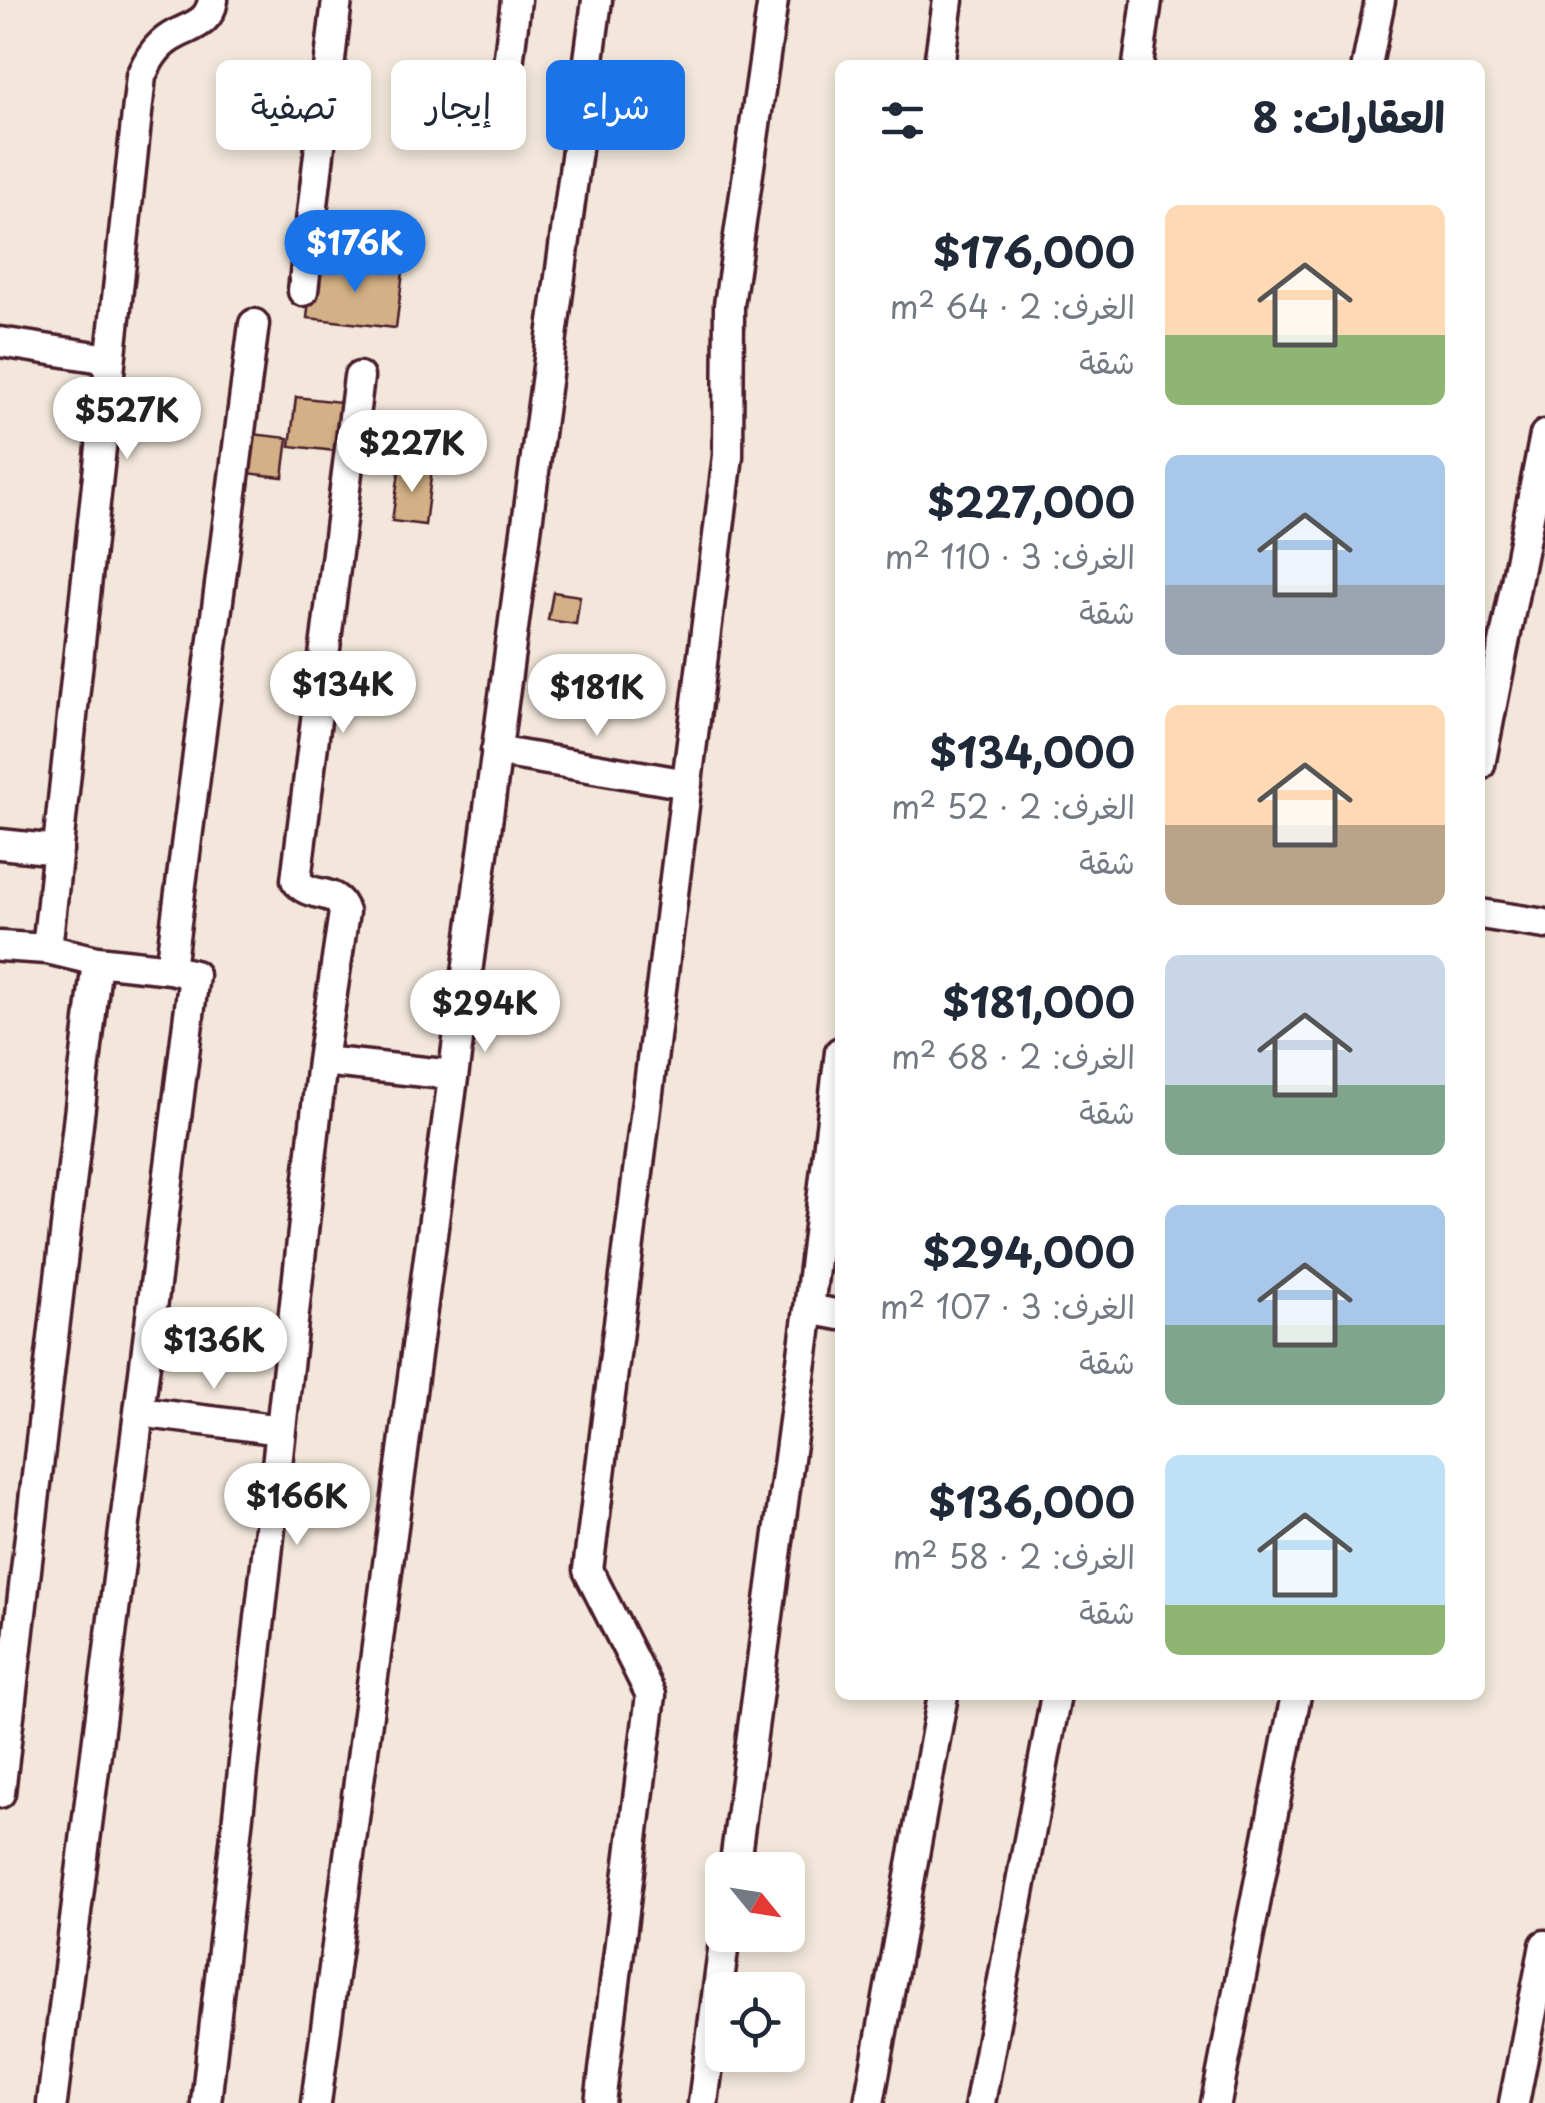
<!DOCTYPE html>
<html lang="ar">
<head>
<meta charset="utf-8">
<style>
  :root { --surface:#fff; --page:#f2f2f3; --text:#1f2937; --muted:#747a83; --accent:#1a73e8 }
  body { margin:0; font-family:"Playpen Sans","Playpen Sans Arabic",sans-serif; background:var(--page); color:var(--text); direction:rtl; height:100vh; display:flex; flex-direction:column; font-size:38px; white-space:nowrap }
  * { box-sizing:border-box; margin:0 }
  p { font-size:32px; color:var(--muted) }
  .icon { flex:none; width:55px; height:55px; fill:none; stroke:currentColor; stroke-width:2; stroke-linecap:round; stroke-linejoin:round }
  .map { position:relative; flex:1; overflow:hidden; direction:ltr }
  .panel { position:absolute; left:835px; top:60px; width:650px; height:1640px; display:flex; flex-direction:column; background:var(--surface); border-radius:15px; box-shadow:0 5px 15px #0003; direction:rtl }
  .panel>* { flex:none }
  .guide { position:absolute; left:30px; top:60px; width:655px; height:90px; direction:rtl; display:flex; gap:20px }
  .needle { width:65px; rotate:120deg }
  .tools { position:absolute; left:705px; top:1852px; display:grid; gap:20px }
  .tools a { display:grid; place-items:center; width:100px; height:100px; border-radius:15px; background:var(--surface); box-shadow:0 5px 15px #0003; font-size:50px }
  .price { position:absolute; translate:-50% -85px; padding:0 22px; border-radius:35px; background:#fff; color:#222; font-size:32px; line-height:65px; filter:drop-shadow(0 2px 5px #0008) }
  .price::after { content:''; position:absolute; left:50%; top:60px; width:30px; height:22px; margin-left:-15px; background:inherit; clip-path:polygon(0 0,100% 0,50% 100%) }
  .price.current { background:var(--accent); color:#fff }
  ul { padding:0; list-style:none }
  li { display:flex; align-items:center; gap:30px; height:250px; padding:0 40px }
  li span { display:grid; place-items:center; flex:none; width:280px; height:200px; border-radius:15px; color:#555 }
  li>.icon { margin-inline-start:auto }
  span .icon { width:120px; height:120px; fill:#fffc; stroke-width:1 }
  li b { font-size:42px }
  h2 { display:flex; justify-content:space-between; align-items:center; height:120px; padding:0 40px; font-size:42px }
  .chip { padding:0 35px; border-radius:15px; background:var(--surface); box-shadow:0 5px 15px #0003; font-size:35px; line-height:90px }
  .chip.current { background:var(--accent); color:#fff }
  .map>svg:first-child { display:block }
  .building { fill:#d3b085; stroke:#4a1f2b; stroke-width:2.5 }
  .lines { fill:none; stroke-linecap:round; stroke-linejoin:round }
  .street-casing { stroke:#4a1f2b; stroke-width:35 }
  .street { stroke:#fff; stroke-width:28 }
</style>
</head>
<body>
<div class="map">
<svg width="1545" height="2103" viewBox="0 0 1545 2103">
  <rect width="100%" height="100%" fill="#f2e7da"/>
  <filter id="ink" filterUnits="userSpaceOnUse"><feTurbulence type="fractalNoise" baseFrequency=".01" numOctaves="2"/><feDisplacementMap in="SourceGraphic" scale="20" xChannelSelector="R" yChannelSelector="G"/><feConvolveMatrix kernelMatrix="1 2 1 2 8 2 1 2 1" color-interpolation-filters="sRGB"/></filter>
  <g filter="url(#ink)">
    <!-- building -->
    <path class="building" d="M313,261l90,11 -7,56 -89,-10z
      M296,397l45,5 -5,49 -46,-5z
      M242,433l46,5 -5,39 -46,-5z
      M400,465l32,4 -7,56 -33,-4z
      M553,592l27,4 -4,28 -28,-4z"/>
    <g class="lines">
      <defs>
        <path id="street" d="M939,65l9,-65
          M1138,65l9,-65
          M1367,65l13,-65
          M505,89l11,-89
          M303,291l34,-291
          M0,342l109,17
          M496,751l191,33
          M1480,765l65,-330
          M0,844l58,6
          M1480,914l65,10
          M0,946l47,3
          M97,961l-50,-12 94,-873c7,-16 15,-30 30,-39 18,-11 38,-12 42,-37
          M322,1061l22,-149c-7,-26 -35,-12 -48,-32l63,-503
          M809,1309l31,6
          M139,1412l142,18
          M0,1793l97,-832 73,8 84,-645
          M734,1870l75,-561 31,-257
          M52,2103l142,-1128 -24,-6
          M206,2103l116,-1042 131,14
          M316,2103l281,-2103
          M600,2103l51,-408 -63,-125 140,-1114 1,-151 44,-305
          M703,2103l22,-168
          M869,2103l74,-408
          M980,2103l76,-408
          M1216,2103l80,-408
          M1514,2103l31,-158"/>
      </defs>
      <!-- street casing -->
      <use href="#street" class="street-casing"/>
      <!-- street -->
      <use href="#street" class="street"/>
    </g>
  </g>
</svg>
<div class="tools">
<a><svg class="needle" viewBox="-14 -14 28 28"><path d="M0-13l5 13h-10z" fill="#e53935"/><path d="M0 13l5-13h-10z" fill="#747a83"/></svg></a>
<a><svg class="icon" aria-label="locate" viewBox="0 0 24 24"><circle cx="12" cy="12" r="6"/><path d="M12 2v4M12 18v4M2 12h4M18 12h4"/></svg></a>
</div>
<b class="price current" style="left:355px;top:295px">$176K</b>
<b class="price" style="left:127px;top:462px">$527K</b>
<b class="price" style="left:412px;top:495px">$227K</b>
<b class="price" style="left:343px;top:736px">$134K</b>
<b class="price" style="left:597px;top:739px">$181K</b>
<b class="price" style="left:485px;top:1055px">$294K</b>
<b class="price" style="left:214px;top:1392px">$136K</b>
<b class="price" style="left:297px;top:1548px">$166K</b>
<div class="guide">
<a class="chip current">شراء</a>
<a class="chip">إيجار</a>
<a class="chip">تصفية</a>
</div>
<section class="panel">
<h2>العقارات: 8<svg class="icon" aria-label="filters" viewBox="0 0 24 24"><path d="M4 7h16M4 17h16"/><circle cx="9" cy="7" r="2"/><circle cx="15" cy="17" r="2"/></svg></h2>
<ul>
<li><span style="background:linear-gradient(#ffd9b3 65%,#8fb573 0)"><svg class="icon" aria-label="home" viewBox="0 0 24 24"><path d="M3 11l9-7 9 7M6 9v11h12V9"/></svg></span><div><b>$176,000</b><p>الغرف: 2 · 64 m²</p><p>شقة</p></div></li>
<li><span style="background:linear-gradient(#a9c7e8 65%,#9aa5b1 0)"><svg class="icon" aria-label="home" viewBox="0 0 24 24"><path d="M3 11l9-7 9 7M6 9v11h12V9"/></svg></span><div><b>$227,000</b><p>الغرف: 3 · 110 m²</p><p>شقة</p></div></li>
<li><span style="background:linear-gradient(#ffd9b3 60%,#b9a48a 0)"><svg class="icon" aria-label="home" viewBox="0 0 24 24"><path d="M3 11l9-7 9 7M6 9v11h12V9"/></svg></span><div><b>$134,000</b><p>الغرف: 2 · 52 m²</p><p>شقة</p></div></li>
<li><span style="background:linear-gradient(#c9d6e8 65%,#7fa58c 0)"><svg class="icon" aria-label="home" viewBox="0 0 24 24"><path d="M3 11l9-7 9 7M6 9v11h12V9"/></svg></span><div><b>$181,000</b><p>الغرف: 2 · 68 m²</p><p>شقة</p></div></li>
<li><span style="background:linear-gradient(#a9c7e8 60%,#7fa58c 0)"><svg class="icon" aria-label="home" viewBox="0 0 24 24"><path d="M3 11l9-7 9 7M6 9v11h12V9"/></svg></span><div><b>$294,000</b><p>الغرف: 3 · 107 m²</p><p>شقة</p></div></li>
<li><span style="background:linear-gradient(#bfe0f5 75%,#8fb573 0)"><svg class="icon" aria-label="home" viewBox="0 0 24 24"><path d="M3 11l9-7 9 7M6 9v11h12V9"/></svg></span><div><b>$136,000</b><p>الغرف: 2 · 58 m²</p><p>شقة</p></div></li>
</ul>
</section>
</div>
</body>
</html>
